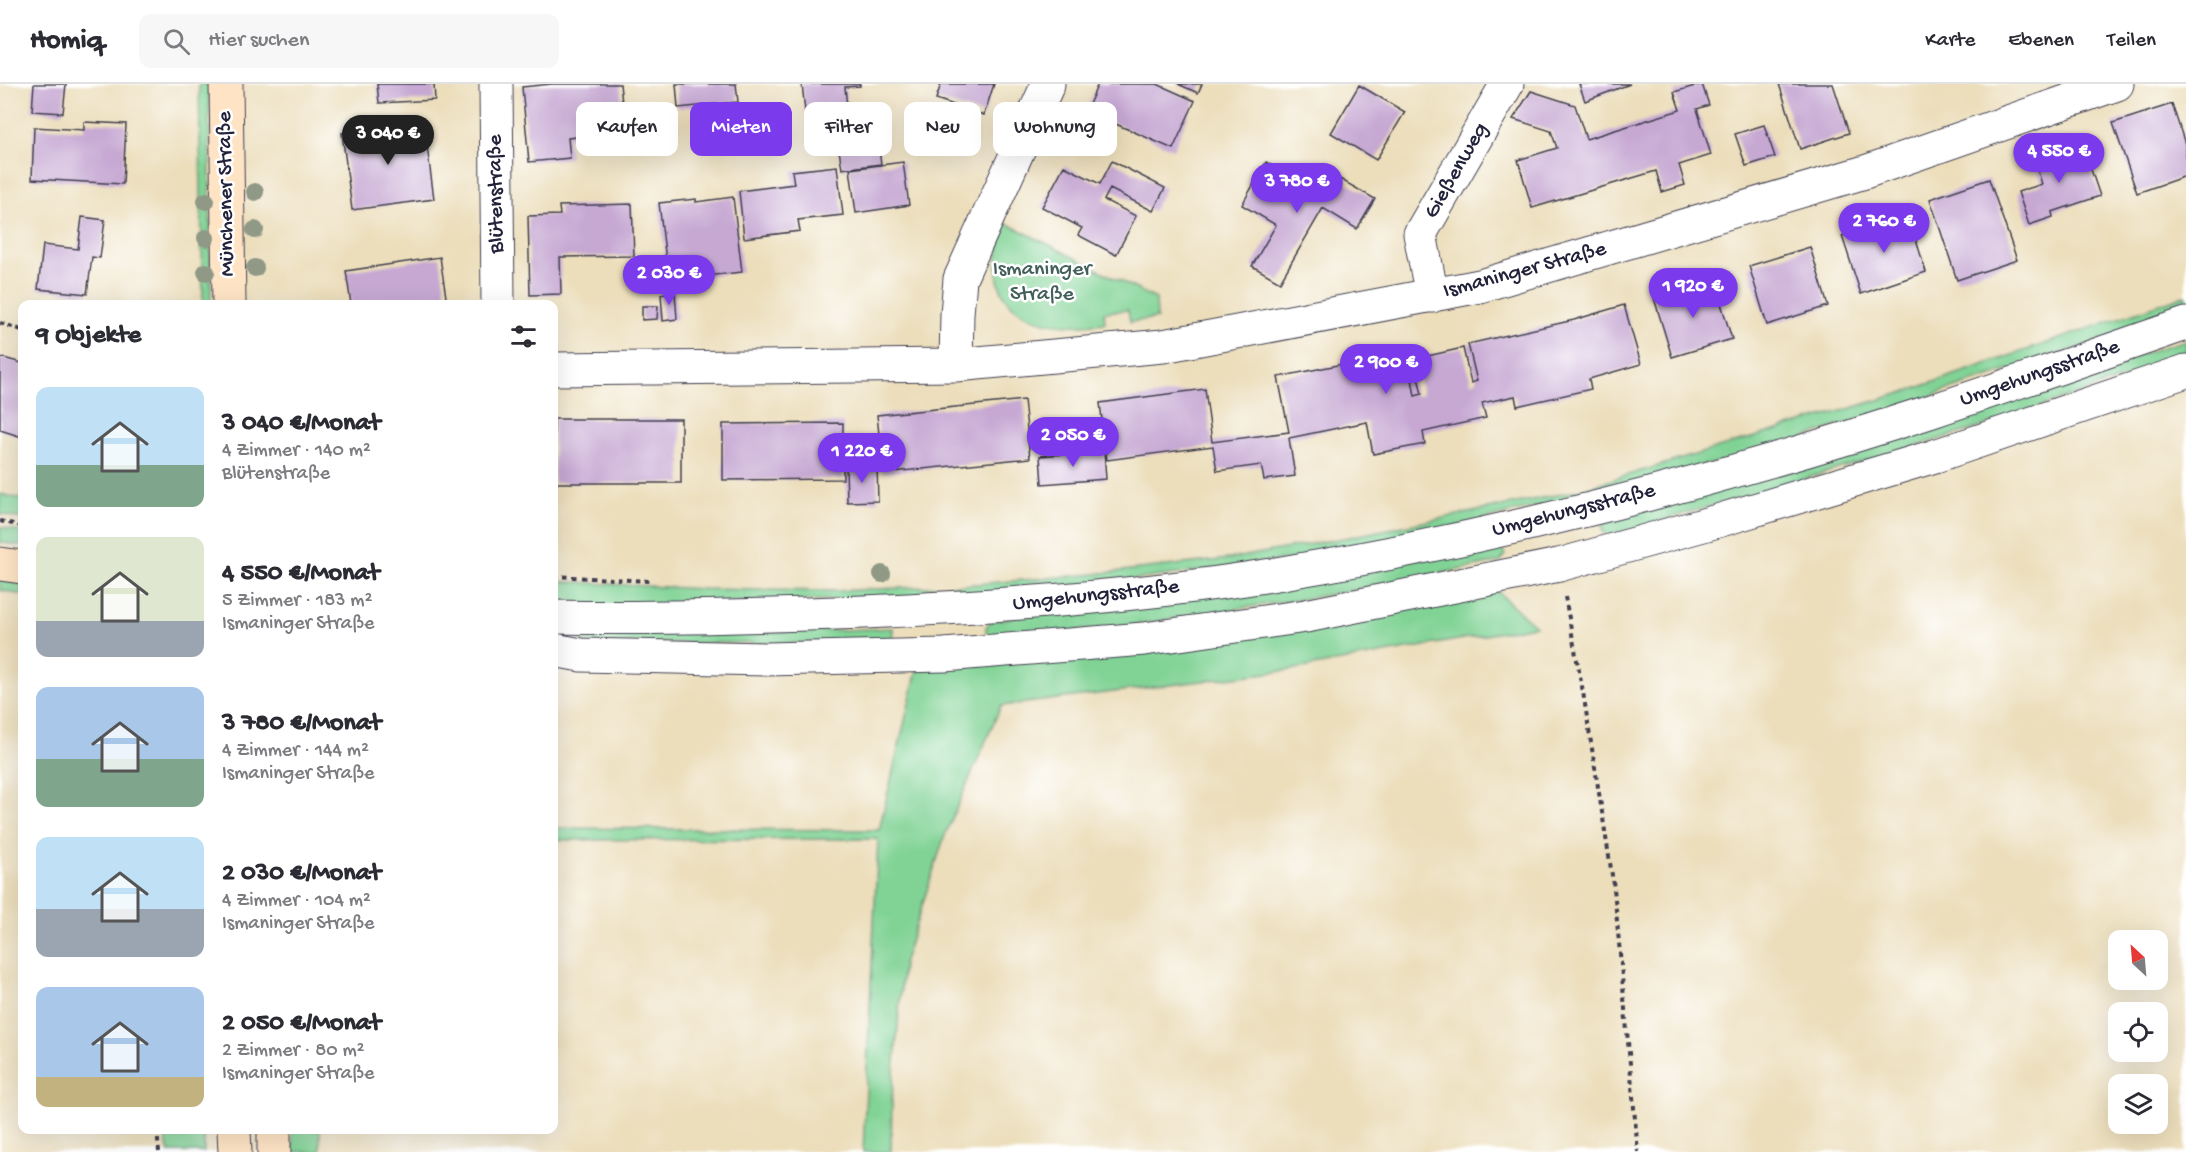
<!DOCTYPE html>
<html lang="de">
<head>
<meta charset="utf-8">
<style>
  :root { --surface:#fff; --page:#f7f7f7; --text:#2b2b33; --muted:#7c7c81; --line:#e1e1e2; --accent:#7c3aed }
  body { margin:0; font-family:"Gochi Hand",sans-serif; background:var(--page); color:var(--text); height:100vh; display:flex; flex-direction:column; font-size:22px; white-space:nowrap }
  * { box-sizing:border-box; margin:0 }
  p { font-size:20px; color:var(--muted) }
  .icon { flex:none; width:33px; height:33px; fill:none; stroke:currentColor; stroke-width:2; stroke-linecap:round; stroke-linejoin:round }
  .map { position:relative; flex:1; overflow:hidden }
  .panel { position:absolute; left:18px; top:216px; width:540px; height:834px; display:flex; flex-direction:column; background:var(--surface); border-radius:12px; box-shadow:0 6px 24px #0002 }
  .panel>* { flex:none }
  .hud { position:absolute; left:576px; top:18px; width:570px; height:54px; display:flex; gap:12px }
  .needle { width:39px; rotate:334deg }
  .buttons { position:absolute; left:2108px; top:846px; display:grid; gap:12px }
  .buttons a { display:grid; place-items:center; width:60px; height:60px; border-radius:12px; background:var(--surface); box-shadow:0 6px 24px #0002; font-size:30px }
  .price { position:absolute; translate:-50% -51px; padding:0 14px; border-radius:21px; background:var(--accent); color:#fff; font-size:20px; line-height:39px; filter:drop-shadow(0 2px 3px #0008) }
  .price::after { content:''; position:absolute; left:50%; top:36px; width:18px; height:14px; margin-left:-9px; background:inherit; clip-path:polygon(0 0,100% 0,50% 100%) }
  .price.active { background:#222; color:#fff }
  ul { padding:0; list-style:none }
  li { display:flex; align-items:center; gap:18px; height:150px; padding:0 18px }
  li span { display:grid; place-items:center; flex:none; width:168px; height:120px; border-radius:12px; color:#555 }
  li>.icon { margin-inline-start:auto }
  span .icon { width:72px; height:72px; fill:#fffc; stroke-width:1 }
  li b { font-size:26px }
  h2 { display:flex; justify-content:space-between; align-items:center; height:72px; padding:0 18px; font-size:26px }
  .chip { padding:0 21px; border-radius:12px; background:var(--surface); box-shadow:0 6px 24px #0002; font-size:21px; line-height:54px }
  .chip.active { background:var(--accent); color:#fff }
  header { display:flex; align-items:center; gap:36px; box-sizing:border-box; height:84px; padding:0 30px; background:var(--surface); border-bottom:2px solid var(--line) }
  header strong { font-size:28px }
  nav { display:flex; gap:33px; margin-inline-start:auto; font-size:21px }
  .search { width:420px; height:54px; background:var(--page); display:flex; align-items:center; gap:15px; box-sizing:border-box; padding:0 21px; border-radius:12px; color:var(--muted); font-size:22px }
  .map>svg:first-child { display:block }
  .green { fill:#81d395; stroke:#527a68; stroke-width:1.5 }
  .building { fill:#c6a8d3 }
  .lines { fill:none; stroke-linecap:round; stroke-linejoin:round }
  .street-casing { stroke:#403e4e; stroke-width:35 }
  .secondary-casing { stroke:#403e4e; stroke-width:35 }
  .path { stroke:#403e4e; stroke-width:4; stroke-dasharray:4.5 4.5; stroke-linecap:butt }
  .street { stroke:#fff; stroke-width:33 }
  .secondary { stroke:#fee4c5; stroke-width:33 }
  .tree { fill:#8f9986 }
  .labels { text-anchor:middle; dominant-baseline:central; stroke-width:5; stroke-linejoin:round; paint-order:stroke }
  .street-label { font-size:22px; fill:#22223b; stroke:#fff }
  .park-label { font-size:22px; fill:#43605a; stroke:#fff }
</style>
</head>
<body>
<header>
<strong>Homiq</strong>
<div class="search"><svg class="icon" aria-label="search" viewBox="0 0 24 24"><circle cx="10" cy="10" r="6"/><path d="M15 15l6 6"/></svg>Hier suchen</div>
<nav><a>Karte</a><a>Ebenen</a><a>Teilen</a></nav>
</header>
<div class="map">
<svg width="2186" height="1068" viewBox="0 0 2186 1068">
  <rect width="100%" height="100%" fill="#fff"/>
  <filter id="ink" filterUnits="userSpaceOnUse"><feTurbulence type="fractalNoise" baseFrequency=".0167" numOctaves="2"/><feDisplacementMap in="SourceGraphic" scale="12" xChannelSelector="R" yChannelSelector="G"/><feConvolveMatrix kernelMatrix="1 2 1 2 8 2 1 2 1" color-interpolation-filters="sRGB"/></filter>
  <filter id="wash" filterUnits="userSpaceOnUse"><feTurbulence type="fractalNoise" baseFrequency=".008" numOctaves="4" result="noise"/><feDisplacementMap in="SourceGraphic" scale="24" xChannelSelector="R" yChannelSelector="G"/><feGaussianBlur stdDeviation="1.35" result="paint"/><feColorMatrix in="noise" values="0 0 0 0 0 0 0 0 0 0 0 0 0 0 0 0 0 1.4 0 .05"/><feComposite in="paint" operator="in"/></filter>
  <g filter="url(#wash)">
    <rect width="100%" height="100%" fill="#ecdebb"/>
    <!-- green -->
    <path class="green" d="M199,0h10l2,220h-8z
      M1006,139l150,76 1,19 -27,4 -2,-12 -24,2 1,11c-75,10 -131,-16 -99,-100z
      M2186,211v17l-423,139 -408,100 -338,44 -463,12v-26l149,8 129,2 132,-6 130,-11 135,-15 120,-22 222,-45 334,-100z
      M2186,256v17l-208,71 -369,108 -6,-4 -1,-6 6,-7z
      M0,410l22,5v20l-22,-5z
      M0,443l22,5v14l-22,-4z
      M1496,463l7,3 2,6 -5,6 -178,34 -195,30 -135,12 -6,-5v-6l5,-6z
      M0,495l22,4v12l-22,-5z
      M1496,506l39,36 -244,44 -290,36 -56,129 -42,129 -11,133 -1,55h-28l15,-313 -324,1v-12l325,2 38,-160z
      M893,544l-1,15h-308l-12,-13 189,3z
      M167,1046h37v22h-35l-3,-11z
      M292,1046h28v22h-27z"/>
    <g id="blocks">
      <!-- building -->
      <path class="building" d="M34,0h32l-3,29 -31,-2z
        M377,0h57l1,16 -56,3z
        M552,0h68l5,48 -57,6 2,20 -41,4 -7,-75z
        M676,0h60l2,18 -60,6z
        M802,0h58v2l-15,1 2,20 -42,4z
        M941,0h53l-10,31 -48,-16z
        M1098,0h59l38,17 -22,48 -87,-38z
        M1178,0h24l-4,9z
        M1579,0h51l-45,17z
        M1702,0l7,21 -12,4 14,46 -32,10 6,20 -23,7 -6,-21 -124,37 -14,-48 39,-12 -6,-17 -38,-12 18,-28 44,14 11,34 94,-29 -6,-18z
        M1779,0h54l16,49 -49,16z
        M1359,1l46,27 -29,48 -45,-27z
        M2172,20l14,43v29l-49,17 -24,-70z
        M84,38l42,2 -3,60 -91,-5 2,-52 50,3z
        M424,39l10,76 -82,11 -10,-77z
        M1764,41l11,32 -29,9 -11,-32z
        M2082,59l18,53 -48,16 1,5 -24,8 -11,-33 24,-8 -8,-25z
        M878,60l3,20 -39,5 -3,-19z
        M1112,77l53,27 -12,23 -43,-22 -6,11 32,16 -20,39 -38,-20 4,-7 -40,-21 22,-41 36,18z
        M903,78l6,43 -53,8 -6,-44z
        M1266,78l63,37 11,-20 35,20 -18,30 -34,-21 -43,74 -28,-16 24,-41 -34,-20z
        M837,82l6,49 -45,5 2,11 -56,7 -5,-47 55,-7 -2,-13z
        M1989,95l28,81 -60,20 -27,-81z
        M733,113l9,75 -37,4v-3l-37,4 -9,-74 37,-4v3z
        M632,120l2,52 -74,1 1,37 -31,1 -2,-79 32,-1 -1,-9z
        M1908,130l18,58 -65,22 -19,-58z
        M82,133l23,3 -5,38 -8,-1 -5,37 -49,-5 5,-44 35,4z
        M1810,163l18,59 -61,19 -18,-59z
        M440,173l7,47h-96l-5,-33z
        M1714,197l18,58 -60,18 -18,-59z
        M675,208l2,27 -14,2 -2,-27z
        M1624,221l17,59 -52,15 2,10 -74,17 -2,-10 -33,7 4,15 -63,14 2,12 -52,10 -6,-32 -78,16 6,38 -31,4 -3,-15 -44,6 -4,-25 -106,14 -7,-57 105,-14 7,53 77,-10 -11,-55 129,-26 8,45 7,-2 -8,-35 49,-11 8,35 6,-2 -9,-37 106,-24z
        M642,222h16l-1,13 -15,1z
        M0,273l22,6v74l-22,-7z
        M1024,316l6,58 -147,15 -6,-58z
        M554,335h127v64h-127z
        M843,339v56l-120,1v-56z
        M1104,367l2,28 -64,5 -2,-28z
        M877,381l1,36 -31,1 -1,-36z"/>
    </g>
  </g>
  <g filter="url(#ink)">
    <use href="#blocks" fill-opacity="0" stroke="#403e4e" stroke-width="1.5"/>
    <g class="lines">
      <defs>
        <path id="street" d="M496,0l2,220
          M1432,212l-12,-62 87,-150
          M956,281l1,-51 3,-35 88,-195
          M554,285l402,-4 207,-19 317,-60 385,-114 252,-88
          M554,533c103,2 206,-1 310,-5 134,-6 268,-15 401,-36 225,-37 450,-94 667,-165 85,-28 169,-58 254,-87
          M554,566l27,5 185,4 178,-4 200,-16 162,-23 253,-51 155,-43 221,-66 251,-85"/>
        <path id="secondary" d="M226,0l3,220
          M0,480l22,3
          M234,1046l1,22
          M274,1046v22"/>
      </defs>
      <!-- street casing -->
      <use href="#street" class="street-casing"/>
      <!-- secondary casing -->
      <use href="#secondary" class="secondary-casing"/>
      <!-- path -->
      <path class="path" d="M0,239l22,7
        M0,437l22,5
        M554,492l95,5
        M1565,513l18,95 31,196 24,264
        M157,1046l2,22"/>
      <!-- street -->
      <use href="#street" class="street"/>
      <!-- secondary -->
      <use href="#secondary" class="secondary"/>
    </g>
    <!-- trees -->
    <g class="tree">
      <circle cx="255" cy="108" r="9"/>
      <circle cx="206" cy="117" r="9"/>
      <circle cx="255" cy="146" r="9"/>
      <circle cx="206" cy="154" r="9"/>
      <circle cx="255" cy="184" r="9"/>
      <circle cx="206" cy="188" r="9"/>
      <circle cx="882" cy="490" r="9"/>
    </g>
  </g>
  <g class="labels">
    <!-- street labels -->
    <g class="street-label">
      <text transform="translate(1457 87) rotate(-60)">Gießenweg</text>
      <text transform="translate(227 110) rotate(-91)">Münchener Straße</text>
      <text transform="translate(497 110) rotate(-91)">Blütenstraße</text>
      <text transform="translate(1525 187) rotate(-15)">Ismaninger Straße</text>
      <text transform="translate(2040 290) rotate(-19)">Umgehungsstraße</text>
      <text transform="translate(1574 427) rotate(-14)">Umgehungsstraße</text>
      <text transform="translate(1096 512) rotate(-6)">Umgehungsstraße</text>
    </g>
    <!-- park labels -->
    <g class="park-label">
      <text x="1042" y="186">Ismaninger<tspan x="1042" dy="25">Straße</tspan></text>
    </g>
  </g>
</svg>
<div class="buttons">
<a><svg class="needle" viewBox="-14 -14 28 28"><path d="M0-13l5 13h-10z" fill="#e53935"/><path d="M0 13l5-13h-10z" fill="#7c7c81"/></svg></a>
<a><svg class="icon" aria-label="locate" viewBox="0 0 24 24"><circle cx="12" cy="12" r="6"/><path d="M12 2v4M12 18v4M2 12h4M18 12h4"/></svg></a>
<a><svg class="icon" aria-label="layers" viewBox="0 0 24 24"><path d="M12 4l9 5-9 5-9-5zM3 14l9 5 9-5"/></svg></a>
</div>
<b class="price active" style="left:388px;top:82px">3 040 €</b>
<b class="price" style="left:2059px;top:100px">4 550 €</b>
<b class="price" style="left:1297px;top:130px">3 780 €</b>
<b class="price" style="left:1884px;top:170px">2 760 €</b>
<b class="price" style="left:669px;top:222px">2 030 €</b>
<b class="price" style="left:1693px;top:235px">1 920 €</b>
<b class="price" style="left:1386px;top:311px">2 900 €</b>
<b class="price" style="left:1073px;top:384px">2 050 €</b>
<b class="price" style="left:862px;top:400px">1 220 €</b>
<div class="hud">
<a class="chip">Kaufen</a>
<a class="chip active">Mieten</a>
<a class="chip">Filter</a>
<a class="chip">Neu</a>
<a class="chip">Wohnung</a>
</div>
<section class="panel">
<h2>9 Objekte<svg class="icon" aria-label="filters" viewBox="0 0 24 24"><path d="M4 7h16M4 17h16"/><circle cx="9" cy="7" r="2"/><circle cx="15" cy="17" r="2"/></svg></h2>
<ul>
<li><span style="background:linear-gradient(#bfe0f5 65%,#7fa58c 0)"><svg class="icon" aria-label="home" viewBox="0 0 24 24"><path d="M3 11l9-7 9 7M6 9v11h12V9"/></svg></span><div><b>3 040 €/Monat</b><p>4 Zimmer · 140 m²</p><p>Blütenstraße</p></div></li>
<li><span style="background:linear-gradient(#dfe7d0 70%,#9aa5b1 0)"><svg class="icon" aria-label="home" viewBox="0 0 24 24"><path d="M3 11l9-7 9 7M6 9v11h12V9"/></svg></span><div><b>4 550 €/Monat</b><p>5 Zimmer · 183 m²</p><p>Ismaninger Straße</p></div></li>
<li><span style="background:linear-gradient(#a9c7e8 60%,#7fa58c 0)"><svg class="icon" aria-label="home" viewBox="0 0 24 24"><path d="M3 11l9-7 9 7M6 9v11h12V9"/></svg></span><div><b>3 780 €/Monat</b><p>4 Zimmer · 144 m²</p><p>Ismaninger Straße</p></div></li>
<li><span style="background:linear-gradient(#bfe0f5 60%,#9aa5b1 0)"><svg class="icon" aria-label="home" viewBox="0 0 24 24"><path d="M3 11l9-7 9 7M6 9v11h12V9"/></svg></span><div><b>2 030 €/Monat</b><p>4 Zimmer · 104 m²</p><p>Ismaninger Straße</p></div></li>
<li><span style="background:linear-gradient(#a9c7e8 75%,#c2b280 0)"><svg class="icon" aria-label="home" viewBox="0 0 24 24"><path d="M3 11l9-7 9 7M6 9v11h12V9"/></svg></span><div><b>2 050 €/Monat</b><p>2 Zimmer · 80 m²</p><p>Ismaninger Straße</p></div></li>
</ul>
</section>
</div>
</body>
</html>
